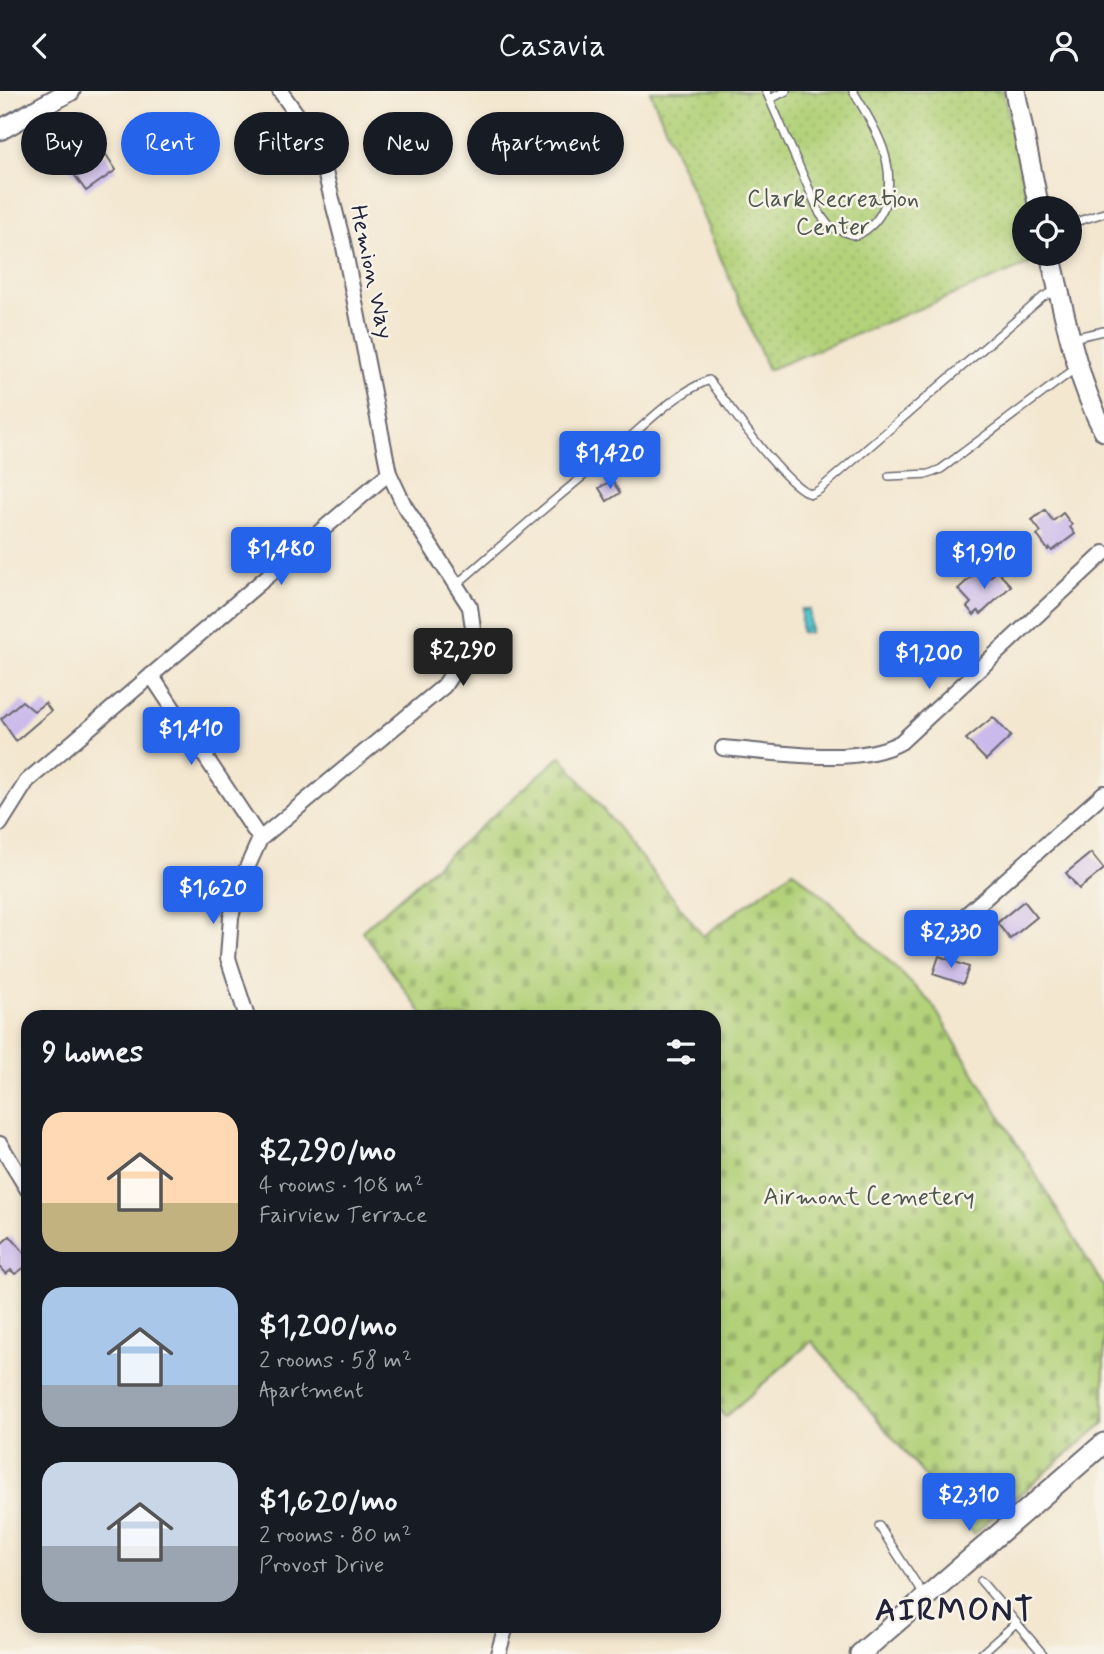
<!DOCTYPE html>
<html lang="en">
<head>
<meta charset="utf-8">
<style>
  :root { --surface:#171b24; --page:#242831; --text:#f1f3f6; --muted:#9ea1a6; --accent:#2563eb }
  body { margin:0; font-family:Mynerve,sans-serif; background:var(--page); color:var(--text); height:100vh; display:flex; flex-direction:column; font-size:26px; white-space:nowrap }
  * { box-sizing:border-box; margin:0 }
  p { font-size:23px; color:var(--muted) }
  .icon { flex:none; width:38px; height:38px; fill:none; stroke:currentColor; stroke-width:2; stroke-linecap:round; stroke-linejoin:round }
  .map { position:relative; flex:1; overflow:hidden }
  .details { position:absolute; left:21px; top:919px; width:700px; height:623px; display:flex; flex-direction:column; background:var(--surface); border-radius:21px; box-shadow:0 4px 10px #0003 }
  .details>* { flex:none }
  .hud { position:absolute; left:21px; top:21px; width:700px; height:63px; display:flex; gap:14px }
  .buttons { position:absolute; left:1012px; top:105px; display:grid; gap:14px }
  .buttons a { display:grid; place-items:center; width:70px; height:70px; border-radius:50%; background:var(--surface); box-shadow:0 4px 10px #0003; font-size:35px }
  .price { position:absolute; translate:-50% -60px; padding:0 16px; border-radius:7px; background:var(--accent); color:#fff; font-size:23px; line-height:46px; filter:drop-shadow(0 2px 4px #0008) }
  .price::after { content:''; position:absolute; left:50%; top:42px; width:21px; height:16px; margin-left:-10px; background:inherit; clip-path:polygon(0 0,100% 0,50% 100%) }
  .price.selected { background:#222; color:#fff }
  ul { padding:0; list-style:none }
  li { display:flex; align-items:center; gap:21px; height:175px; padding:0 21px }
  li span { display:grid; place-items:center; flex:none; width:196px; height:140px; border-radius:21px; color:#555 }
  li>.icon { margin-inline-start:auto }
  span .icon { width:84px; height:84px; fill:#fffc; stroke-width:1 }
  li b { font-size:30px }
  h2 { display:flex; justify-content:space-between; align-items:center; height:84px; padding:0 21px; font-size:30px }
  .tag { padding:0 24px; border-radius:32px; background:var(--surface); box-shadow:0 4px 10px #0003; font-size:24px; line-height:63px }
  .tag.selected { background:var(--accent); color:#fff }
  header { display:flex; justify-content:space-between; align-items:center; height:91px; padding:0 21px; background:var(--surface); font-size:32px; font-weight:600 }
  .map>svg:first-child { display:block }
  .cemetery { fill:url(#cemetery-stones); stroke:#6a7a5a; stroke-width:2 }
  .park { fill:url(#park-dots); stroke:#6a7a5a; stroke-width:2 }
  .water { fill:url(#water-waves); stroke:#3e7484; stroke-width:2 }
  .building { fill:#cab9eb }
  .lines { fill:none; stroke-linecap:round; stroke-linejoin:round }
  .lane-casing { stroke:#6b676f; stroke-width:10 }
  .street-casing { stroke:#6b676f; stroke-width:18 }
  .secondary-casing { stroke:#6b676f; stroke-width:23 }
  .lane { stroke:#fff; stroke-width:7 }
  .street { stroke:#fff; stroke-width:14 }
  .secondary { stroke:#fff; stroke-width:19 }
  .labels { text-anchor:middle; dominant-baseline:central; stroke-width:5; stroke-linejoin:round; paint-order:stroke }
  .park-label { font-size:24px; fill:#4d574e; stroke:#f7f3e8 }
  .street-label { font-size:24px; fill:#22223b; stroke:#f7f3e8 }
  .district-label { font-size:32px; font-weight:bold; letter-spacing:2px; fill:#22223b; stroke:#f7f3e8 }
</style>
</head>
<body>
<header><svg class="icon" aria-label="back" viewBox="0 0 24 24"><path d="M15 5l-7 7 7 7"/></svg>Casavia<svg class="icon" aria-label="person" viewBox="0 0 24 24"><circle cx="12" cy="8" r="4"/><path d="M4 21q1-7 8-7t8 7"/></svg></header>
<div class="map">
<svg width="1104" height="1563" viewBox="0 0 1104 1563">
  <defs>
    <pattern id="cemetery-stones" width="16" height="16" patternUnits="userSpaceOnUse" patternTransform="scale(1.75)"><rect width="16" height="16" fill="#b2d179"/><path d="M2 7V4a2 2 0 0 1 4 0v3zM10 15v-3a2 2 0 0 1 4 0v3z" fill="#99b36a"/></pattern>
    <pattern id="park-dots" width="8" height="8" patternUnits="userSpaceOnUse" patternTransform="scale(1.75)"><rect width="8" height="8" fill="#b2d179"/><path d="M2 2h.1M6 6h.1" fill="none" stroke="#99b36a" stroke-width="1.8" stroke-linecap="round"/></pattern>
    <pattern id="water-waves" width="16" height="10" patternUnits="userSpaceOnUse" patternTransform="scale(1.75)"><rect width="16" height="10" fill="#59c6ce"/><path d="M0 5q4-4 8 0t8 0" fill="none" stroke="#49a0a8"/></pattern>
  </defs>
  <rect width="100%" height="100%" fill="#f7f3e8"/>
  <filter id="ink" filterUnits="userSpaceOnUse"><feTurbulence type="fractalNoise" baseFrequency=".0143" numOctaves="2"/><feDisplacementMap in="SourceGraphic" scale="14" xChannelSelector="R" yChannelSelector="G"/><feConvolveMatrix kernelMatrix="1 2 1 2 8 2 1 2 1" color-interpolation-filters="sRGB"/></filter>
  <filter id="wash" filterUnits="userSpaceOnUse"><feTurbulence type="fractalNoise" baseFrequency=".00686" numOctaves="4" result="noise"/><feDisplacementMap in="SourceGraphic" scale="28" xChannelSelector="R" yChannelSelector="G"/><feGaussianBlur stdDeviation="1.57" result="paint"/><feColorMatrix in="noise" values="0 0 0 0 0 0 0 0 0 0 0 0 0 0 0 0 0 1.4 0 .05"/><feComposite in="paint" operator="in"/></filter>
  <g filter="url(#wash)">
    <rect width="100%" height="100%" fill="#f3e7d0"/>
    <!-- cemetery -->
    <path class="cemetery" d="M561,665l142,180 90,-65 36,30 103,103 172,283v136l-131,111 -161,-193 -87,76 -11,-15v-385h-289l-63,-86z"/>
    <!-- park -->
    <path class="park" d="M650,0h353l27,117h-6v46h17l1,5 -274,111z"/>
    <!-- water -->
    <path class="water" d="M801,518h9v24l-9,-1z"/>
    <g id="blocks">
      <!-- building -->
      <path class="building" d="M80,61l9,13 16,-12 11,17 -30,21 -21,-29z
        M612,389l8,13 -13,8 -8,-13z
        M1045,419l8,11 10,-8 9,12 -2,2 5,7 -23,17 -2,-3 -2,2 -11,-15 4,-3 -9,-12z
        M980,478l9,9 8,-7 14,15 -30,28 -3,-3 -4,4 -7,-8 4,-4 -13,-14z
        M901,541l8,6 5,-6 21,17 -10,13 -3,-2 -6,8 -2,1 -5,-4 -4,5 -4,-3 -3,4 -13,-10 4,-5 -4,-4 3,-5 -3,-2 7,-8 3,2z
        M22,610l12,10 11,-8 6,8 -35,30 -15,-22z
        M993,626l18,19 -25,24 -20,-21z
        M1091,762l13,16 -25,20 -13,-16z
        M1024,810l13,16 -27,22 -13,-16z
        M939,865l30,11 -6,17 -30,-10z
        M10,1145l18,21v8l-13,9 -4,-4 -5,4 -6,-6v-23z"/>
    </g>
  </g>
  <g filter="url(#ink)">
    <use href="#blocks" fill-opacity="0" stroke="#6b676f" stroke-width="2"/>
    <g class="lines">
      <defs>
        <path id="lane" d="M766,0l54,123 9,12 27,10c14,-7 24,-17 29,-32 13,-42 -11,-78 -32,-113
          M770,8l16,-8
          M1069,133l35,-11
          M1072,247l32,-7
          M889,385l40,-2 12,-5 135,-101
          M457,493c50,-43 99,-87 151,-128 33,-26 61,-60 101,-76 20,25 75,106 102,114l8,-4 224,-193 12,-6
          M879,1435l46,71
          M981,1490l62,73
          M981,1563l35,-31"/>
        <path id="street" d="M151,584l109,164
          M723,657c50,4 134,19 178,-6l203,-189
          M0,733l27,-43 362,-308
          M957,832l147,-130
          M247,926l-19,-59 3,-41 10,-36 19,-42 184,-153 17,-26 12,-32 -3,-21 -66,-102 -15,-32 -46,-231 -18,-70 -27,-56 -18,-25
          M0,1053l28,46
          M498,1563l8,-28"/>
        <path id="secondary" d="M1015,0l24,117
          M0,39l70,-39
          M1050,163c14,57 26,125 54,177
          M860,1563l244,-211"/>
      </defs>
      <!-- lane casing -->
      <use href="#lane" class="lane-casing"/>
      <!-- street casing -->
      <use href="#street" class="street-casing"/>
      <!-- secondary casing -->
      <use href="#secondary" class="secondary-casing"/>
      <!-- lane -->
      <use href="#lane" class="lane"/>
      <!-- street -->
      <use href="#street" class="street"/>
      <!-- secondary -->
      <use href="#secondary" class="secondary"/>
    </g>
  </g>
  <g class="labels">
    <!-- park labels -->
    <g class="park-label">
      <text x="833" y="108">Clark Recreation<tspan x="833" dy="28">Center</tspan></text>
      <text x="869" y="1106">Airmont Cemetery</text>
    </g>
    <!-- street labels -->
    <g class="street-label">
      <text transform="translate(371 181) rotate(78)">Hemion Way</text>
    </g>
    <!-- district labels -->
    <g class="district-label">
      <text x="955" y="1520">AIRMONT</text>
    </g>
  </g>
</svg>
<div class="buttons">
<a><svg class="icon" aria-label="locate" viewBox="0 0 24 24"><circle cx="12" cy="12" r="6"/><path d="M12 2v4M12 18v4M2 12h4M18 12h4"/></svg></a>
</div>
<b class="price" style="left:610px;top:400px">$1,420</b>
<b class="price" style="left:281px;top:496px">$1,480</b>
<b class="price" style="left:984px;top:500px">$1,910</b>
<b class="price selected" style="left:463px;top:597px">$2,290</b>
<b class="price" style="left:929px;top:600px">$1,200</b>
<b class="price" style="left:191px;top:676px">$1,410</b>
<b class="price" style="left:213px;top:835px">$1,620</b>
<b class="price" style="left:951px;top:879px">$2,330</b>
<b class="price" style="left:969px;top:1442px">$2,310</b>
<div class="hud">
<a class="tag">Buy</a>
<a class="tag selected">Rent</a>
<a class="tag">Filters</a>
<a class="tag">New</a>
<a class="tag">Apartment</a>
</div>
<section class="details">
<h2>9 homes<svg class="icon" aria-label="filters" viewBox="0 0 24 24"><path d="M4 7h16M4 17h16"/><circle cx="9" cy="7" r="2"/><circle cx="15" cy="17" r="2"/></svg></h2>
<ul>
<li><span style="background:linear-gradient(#ffd9b3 65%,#c2b280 0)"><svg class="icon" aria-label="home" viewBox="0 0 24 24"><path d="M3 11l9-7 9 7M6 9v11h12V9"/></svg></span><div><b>$2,290/mo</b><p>4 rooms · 108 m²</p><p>Fairview Terrace</p></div></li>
<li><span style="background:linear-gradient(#a9c7e8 70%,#9aa5b1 0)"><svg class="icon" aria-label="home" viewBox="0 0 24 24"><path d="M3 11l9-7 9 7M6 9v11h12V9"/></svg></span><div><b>$1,200/mo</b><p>2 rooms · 58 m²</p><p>Apartment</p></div></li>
<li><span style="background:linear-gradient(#c9d6e8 60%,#9aa5b1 0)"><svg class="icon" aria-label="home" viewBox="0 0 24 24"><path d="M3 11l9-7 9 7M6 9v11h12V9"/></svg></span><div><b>$1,620/mo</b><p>2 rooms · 80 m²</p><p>Provost Drive</p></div></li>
</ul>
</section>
</div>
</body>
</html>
